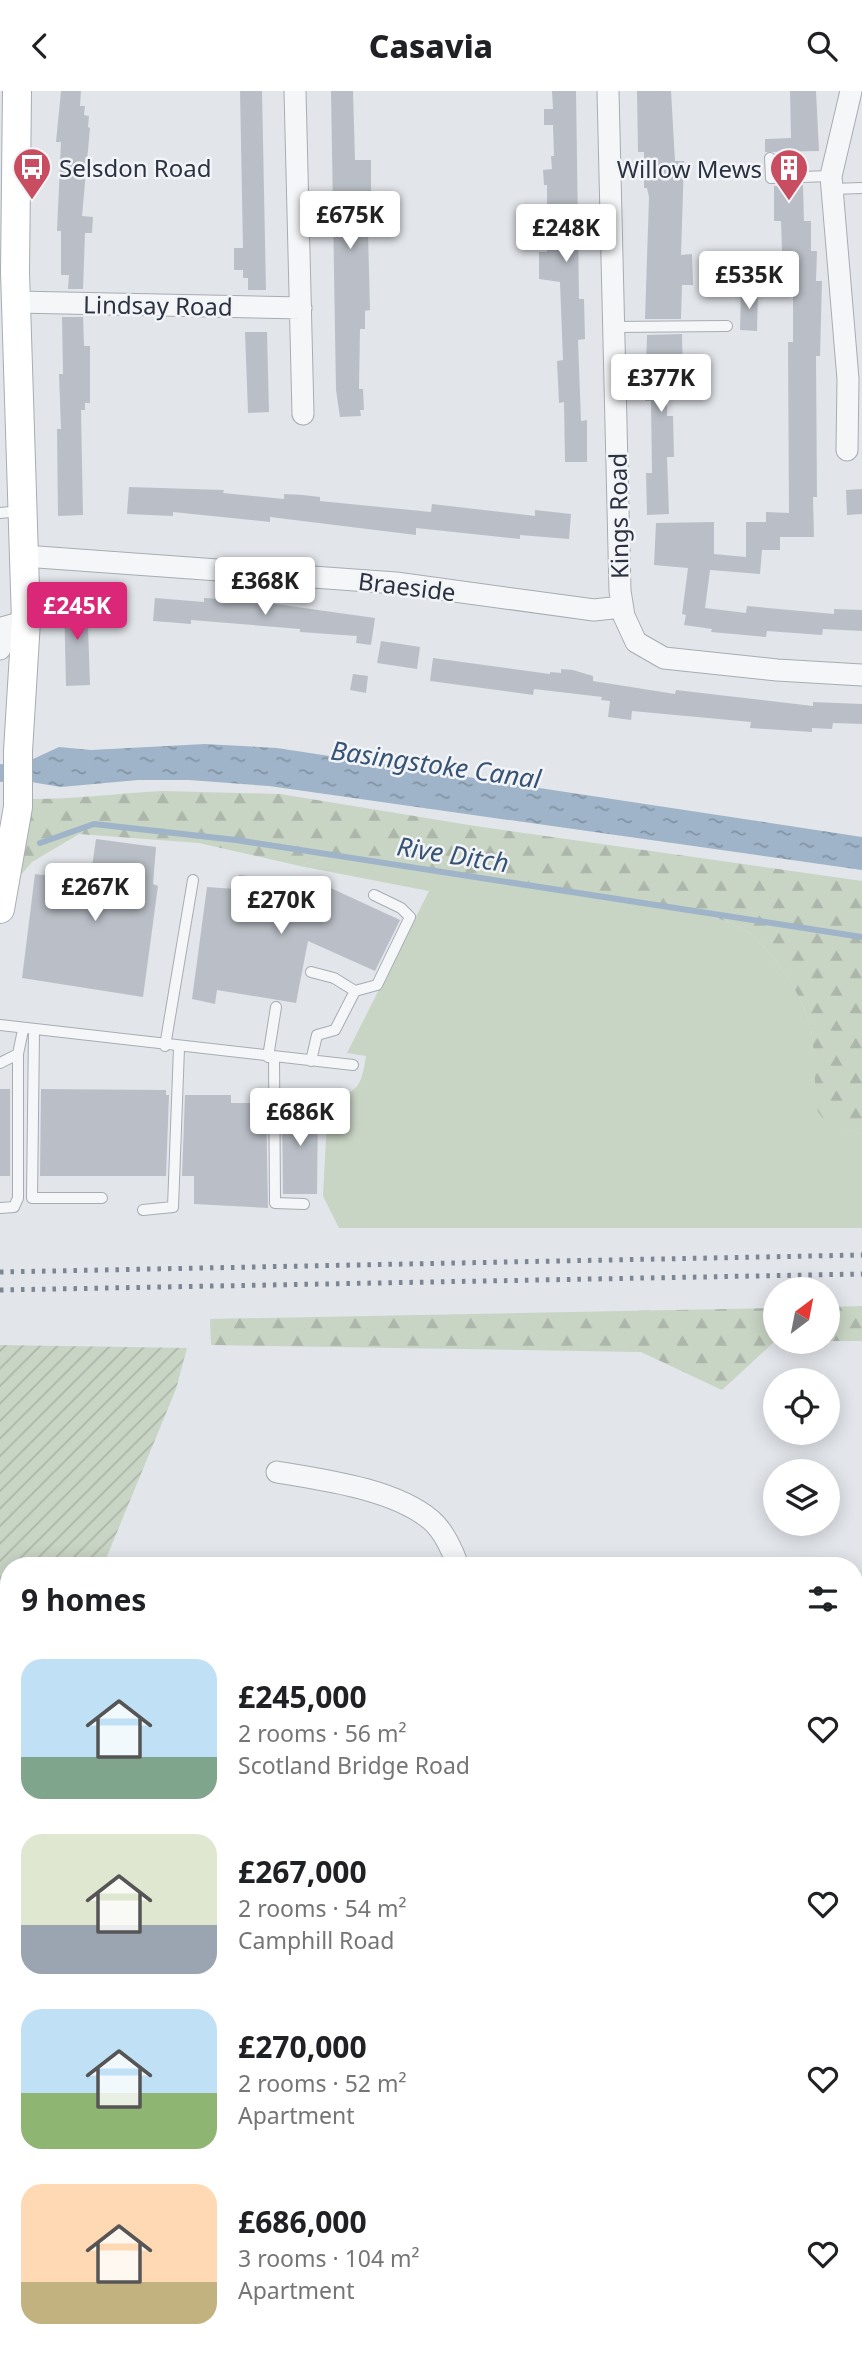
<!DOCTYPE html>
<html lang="en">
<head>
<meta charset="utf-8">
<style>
  :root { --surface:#fff; --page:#f2f2f2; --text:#202124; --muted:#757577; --accent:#db2777 }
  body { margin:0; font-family:"Noto Sans",sans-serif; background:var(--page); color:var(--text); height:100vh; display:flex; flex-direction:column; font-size:26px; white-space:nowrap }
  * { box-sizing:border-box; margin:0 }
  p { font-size:23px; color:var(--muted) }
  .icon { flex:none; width:38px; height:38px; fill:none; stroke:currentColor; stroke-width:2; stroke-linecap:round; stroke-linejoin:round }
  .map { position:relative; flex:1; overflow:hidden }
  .side { position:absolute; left:0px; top:1466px; width:863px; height:800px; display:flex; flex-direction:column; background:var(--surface); border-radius:28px 28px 0 0; box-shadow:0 4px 18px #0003 }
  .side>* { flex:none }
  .needle { width:46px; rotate:32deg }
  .buttons { position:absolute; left:763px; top:1186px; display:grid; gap:14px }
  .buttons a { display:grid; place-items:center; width:77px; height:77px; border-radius:50%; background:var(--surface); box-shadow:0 4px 18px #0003; font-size:35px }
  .price { position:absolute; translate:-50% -60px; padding:0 16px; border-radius:7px; background:#fff; color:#222; font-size:23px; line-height:46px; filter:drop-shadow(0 2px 4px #0008) }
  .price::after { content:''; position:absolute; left:50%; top:42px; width:21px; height:16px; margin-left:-10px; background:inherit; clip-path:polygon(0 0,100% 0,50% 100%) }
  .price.on { background:var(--accent); color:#fff }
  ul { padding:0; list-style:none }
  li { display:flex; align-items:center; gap:21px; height:175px; padding:0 21px }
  li span { display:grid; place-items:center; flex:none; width:196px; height:140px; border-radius:21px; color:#555 }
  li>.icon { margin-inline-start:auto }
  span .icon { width:84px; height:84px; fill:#fffc; stroke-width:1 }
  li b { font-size:30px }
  h2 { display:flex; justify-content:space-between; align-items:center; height:84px; padding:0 21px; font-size:30px }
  header { display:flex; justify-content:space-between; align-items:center; height:91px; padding:0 21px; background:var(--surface); font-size:32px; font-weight:800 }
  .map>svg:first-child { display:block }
  .grass { fill:#c8d4c4 }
  .forest { fill:url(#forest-firs) }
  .garden { fill:url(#garden-furrows) }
  .water { fill:url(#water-ripples) }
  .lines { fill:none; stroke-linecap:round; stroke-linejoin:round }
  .stream { stroke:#9fb4c8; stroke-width:6 }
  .building { fill:#babfc7 }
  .lane-casing { stroke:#a7acb4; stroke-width:12 }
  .street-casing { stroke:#a7acb4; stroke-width:23 }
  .secondary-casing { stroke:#a7acb4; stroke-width:30 }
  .lane { stroke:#f5f6f8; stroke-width:10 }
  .street { stroke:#f5f6f8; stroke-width:21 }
  .secondary { stroke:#fff; stroke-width:28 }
  .rail { stroke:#7c8593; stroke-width:5; stroke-dasharray:3.5 7; stroke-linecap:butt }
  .labels { text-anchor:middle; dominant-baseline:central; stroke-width:5; stroke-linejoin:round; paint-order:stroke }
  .poi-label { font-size:24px; fill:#2b3342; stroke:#f2f4f7; text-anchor:start }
  .street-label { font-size:24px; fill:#2b3342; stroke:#f2f4f7 }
  .water-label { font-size:26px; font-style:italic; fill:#365374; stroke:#f2f4f7 }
</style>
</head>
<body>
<header><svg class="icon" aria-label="back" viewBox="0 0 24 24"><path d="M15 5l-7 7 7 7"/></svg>Casavia<svg class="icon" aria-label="search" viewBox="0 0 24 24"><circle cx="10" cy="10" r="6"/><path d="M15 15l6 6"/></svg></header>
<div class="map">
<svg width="862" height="2266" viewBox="0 0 862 2266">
  <defs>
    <pattern id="forest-firs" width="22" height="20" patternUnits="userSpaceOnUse" patternTransform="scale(1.75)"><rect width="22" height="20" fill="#c8d4c4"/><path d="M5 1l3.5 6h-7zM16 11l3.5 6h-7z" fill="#acb6aa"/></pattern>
    <pattern id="garden-furrows" width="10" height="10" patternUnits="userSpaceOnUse" patternTransform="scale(1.75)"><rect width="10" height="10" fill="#c8d4c4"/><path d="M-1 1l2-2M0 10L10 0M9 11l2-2" fill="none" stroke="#acb6aa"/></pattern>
    <pattern id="water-ripples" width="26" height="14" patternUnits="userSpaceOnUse" patternTransform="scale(1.75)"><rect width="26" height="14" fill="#9fb4c8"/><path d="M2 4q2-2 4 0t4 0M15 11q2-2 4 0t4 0" fill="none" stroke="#8293a4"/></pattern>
  </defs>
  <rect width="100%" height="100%" fill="#e2e5ea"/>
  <!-- grass -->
  <path class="grass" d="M330,764l368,57c14,5 32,9 45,17 29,18 65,73 69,107 4,29 1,57 13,84l37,14v94h-523l-16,-32 5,-95c31,-10 33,-14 38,-45l-19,-3 82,-162 -129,-25z"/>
  <!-- forest -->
  <path class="forest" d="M163,700l117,3 195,32 387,55v253l-38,-14 -6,-8c-4,-25 -3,-51 -6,-76 -4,-34 -40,-89 -69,-107 -13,-8 -31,-12 -45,-17l-368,-57 -30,11 -101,-23 -120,-9 -47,28 -19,22 13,-85c46,1 91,-6 137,-8z
    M862,1215v35h-34v-34z
    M775,1217v33l-53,49 -81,-38 -430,-7 -1,-26z"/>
  <!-- garden -->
  <path class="garden" d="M0,1254l187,3 -11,41 -73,177h-94v208l-9,20z"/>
  <!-- water -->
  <path class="water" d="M205,653l72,4 585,89v33l-593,-84 -80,-6h-51l-77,7 -42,-7 -19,2v-18l18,2 41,-19 32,3z"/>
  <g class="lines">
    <!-- stream -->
    <path class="stream" d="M40,752l54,-19 142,16 626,97"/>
  </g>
  <!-- building -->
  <path class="building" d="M61,0h20l-1,15h5l-1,9 5,1 -1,11 2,1 -8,88 11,1 -1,16h-7l-2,56h-15l1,-14h-8v-44h-4l4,-89h-5z
    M240,0h22l4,199h-18v-12h-5v-8h-9v-22h9z
    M331,0h22l2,69h16v57h15v16l-18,-1 2,78 -5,1v18h-5l-1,60h4l1,21h-4l1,6 -21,1 -4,-27z
    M552,0h24l3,208h5l1,40 -7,1 3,81 6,-1v42h-22l-1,-60 -5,1 -2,-42 6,-1 -3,-78 -21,-3v-27h8v-67h-3l-1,-15 9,-1 -1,-13h3l-1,-31h-9v-16h9z
    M637,0h34l4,70h9l-3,94 11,-1 1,31h-11l-1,34h-36l4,-122 -2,-9h-3v-36h-6z
    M790,0h26l3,60 -54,1v-13l26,-1z
    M803,94l1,36h7v30h6l-1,30h6l-2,75h-4l1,141h-4l1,40h-34v13h-18l-2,24 -50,-4 -5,38 41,5 1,-7 87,8v-5l28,1v21l-39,-2 -1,6 -55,-4 -1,6 -55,-5 1,-3 -28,-4 2,-10 -4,-1 6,-46 -34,-3 2,-42 58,-1v32l32,3v-35h20v-10l23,1 -1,-171h5v-45h-7v-46h-4l-1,-30h-7v-35z
    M741,200h17l-1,40 -17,-1z
    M62,226h21l1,29h6v57h-5v7h-4l2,105 -25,1 -1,-87h4l-2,-55h4z
    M245,241h22l2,80 -21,1z
    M682,243l1,45 -16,1v36h6l1,41h-7l2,57 -22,1 -1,-42h6l-1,-72h-6l2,-66z
    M129,396l95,3 -1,3 61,6v-5l19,1 17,2v4l111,11 1,-8 103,12v-6l36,4 -2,25 -49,-4v4l-104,-11v7l-146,-18v5l-97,-10v4l-46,-2z
    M862,398v25l-15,1 -1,-25z
    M87,507l3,87 -24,1 -2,-87z
    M155,507l49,4v-4l50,3 121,17 -4,27 -15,-2 1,-7 -57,-4v-3l-109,-9v4l-38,-3z
    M381,550l39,6 -3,22 -40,-6z
    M433,567l117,16v-2l11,1v-4l12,1 20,6v5l82,13 1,-4 137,16v-4l49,2v20l-29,-1 -1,6 -20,-1v4l-62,-4 1,-6 -119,-11 -1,9 -23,-3 2,-16 -9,-1 1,-3 -68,-8 -1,6 -103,-14z
    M353,583l15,2 -2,17 -16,-3z
    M96,748l60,8 -3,37 5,2 -15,111 -121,-19 13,-104 55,7z
    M239,784l83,9 78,36 -25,51 -67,-30 -12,62 -79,-13 -2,14 -23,-5 15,-112 29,2z
    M0,998h10v87h-10z
    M41,998l125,1v5h3l-3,81h-126z
    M185,1004h46v8h35l2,105 -74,-4v-28h-12z
    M282,1011h36l-1,92h-34z"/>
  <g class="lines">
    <defs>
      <path id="lane" d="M770,67l1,20 60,-2
        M832,98l30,-1
        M613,236l114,-1
        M0,422l20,-2
        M311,881l23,6 21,13
        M0,934l353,40
        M34,940l-2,167h70
        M165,955l28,-166
        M268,966l8,-50
        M274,966l1,146 29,1
        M311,970l6,-26 18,-5 20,-39 22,-6 33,-68 -9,-9 -27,-13
        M0,972l18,-9 5,-24
        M0,1117l14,-1 4,-9v-144
        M143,1119l30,-3 6,-159
        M854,1919l8,-57"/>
      <path id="street" d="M295,0l8,323
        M608,0l12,500 4,25 12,26 28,16 113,12 85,5
        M16,211l285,6
        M847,359l1,-71 -17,-203 20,-85
        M24,465l372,27 198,27 27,-3
        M0,558l5,-22 21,-6
        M277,1381c47,8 117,17 154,48 12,10 22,31 27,46
        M854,1499h8
        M854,2006l8,3
        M138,2258l17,8
        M25,2266l5,-8"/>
      <path id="secondary" d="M0,818l18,-102v-56l8,-130 -11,-349 2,-181"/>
    </defs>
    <!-- lane casing -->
    <use href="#lane" class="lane-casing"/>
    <!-- street casing -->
    <use href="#street" class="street-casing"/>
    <!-- secondary casing -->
    <use href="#secondary" class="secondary-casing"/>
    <!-- lane -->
    <use href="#lane" class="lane"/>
    <!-- street -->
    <use href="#street" class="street"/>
    <!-- secondary -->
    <use href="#secondary" class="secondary"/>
    <!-- rail -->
    <path class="rail" d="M0,1181l862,-17
      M0,1199l862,-16"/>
  </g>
  <!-- icons -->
  <defs>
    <symbol id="bus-pin" viewBox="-11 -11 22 30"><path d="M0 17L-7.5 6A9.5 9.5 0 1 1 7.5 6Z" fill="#c94d61" stroke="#f2f4f7"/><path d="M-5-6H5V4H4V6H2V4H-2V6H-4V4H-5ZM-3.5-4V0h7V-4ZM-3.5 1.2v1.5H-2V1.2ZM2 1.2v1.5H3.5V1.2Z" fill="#fff"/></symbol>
    <symbol id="building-pin" viewBox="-11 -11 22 30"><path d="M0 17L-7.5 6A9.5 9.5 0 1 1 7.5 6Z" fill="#c94d61" stroke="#f2f4f7"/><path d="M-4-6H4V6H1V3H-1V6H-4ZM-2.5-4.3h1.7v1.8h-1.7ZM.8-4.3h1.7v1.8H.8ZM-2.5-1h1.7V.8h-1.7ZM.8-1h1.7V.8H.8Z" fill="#fff"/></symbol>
  </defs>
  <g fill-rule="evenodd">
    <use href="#bus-pin" x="10" y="54" width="44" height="60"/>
    <use href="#building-pin" x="767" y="55" width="44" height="60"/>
  </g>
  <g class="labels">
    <!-- poi labels -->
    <g class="poi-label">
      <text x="59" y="76">Selsdon Road</text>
      <text x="762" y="77" text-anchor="end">Willow Mews</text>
    </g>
    <!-- street labels -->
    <g class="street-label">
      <text transform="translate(158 214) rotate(1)">Lindsay Road</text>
      <text transform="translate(618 425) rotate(-91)">Kings Road</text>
      <text transform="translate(407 495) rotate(7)">Braeside</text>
    </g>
    <!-- water labels -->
    <g class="water-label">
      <text transform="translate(436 673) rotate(8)">Basingstoke Canal</text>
      <text transform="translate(453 763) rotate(9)">Rive Ditch</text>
    </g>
  </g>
</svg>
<div class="buttons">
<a><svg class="needle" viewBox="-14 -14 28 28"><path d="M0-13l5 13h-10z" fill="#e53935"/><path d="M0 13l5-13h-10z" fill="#757577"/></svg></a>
<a><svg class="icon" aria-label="locate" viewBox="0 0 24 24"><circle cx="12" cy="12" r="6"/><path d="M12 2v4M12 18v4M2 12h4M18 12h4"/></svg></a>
<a><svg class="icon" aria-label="layers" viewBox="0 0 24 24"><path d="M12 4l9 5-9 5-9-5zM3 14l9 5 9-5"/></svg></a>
</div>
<b class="price" style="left:350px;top:160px">£675K</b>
<b class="price" style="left:566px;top:173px">£248K</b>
<b class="price" style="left:749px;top:220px">£535K</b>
<b class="price" style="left:661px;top:323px">£377K</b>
<b class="price" style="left:265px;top:526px">£368K</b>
<b class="price on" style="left:77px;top:551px">£245K</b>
<b class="price" style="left:95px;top:832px">£267K</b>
<b class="price" style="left:281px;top:845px">£270K</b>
<b class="price" style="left:300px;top:1057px">£686K</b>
<section class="side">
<h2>9 homes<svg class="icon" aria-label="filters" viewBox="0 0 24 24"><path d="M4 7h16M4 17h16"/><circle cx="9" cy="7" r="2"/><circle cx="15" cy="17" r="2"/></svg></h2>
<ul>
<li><span style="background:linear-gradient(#bfe0f5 70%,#7fa58c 0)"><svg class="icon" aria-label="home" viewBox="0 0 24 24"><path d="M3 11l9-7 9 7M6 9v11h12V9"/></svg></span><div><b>£245,000</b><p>2 rooms · 56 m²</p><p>Scotland Bridge Road</p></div><svg class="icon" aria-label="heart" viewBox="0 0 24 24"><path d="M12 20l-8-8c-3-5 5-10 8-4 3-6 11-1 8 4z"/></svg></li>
<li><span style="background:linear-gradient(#dfe7d0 65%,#9aa5b1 0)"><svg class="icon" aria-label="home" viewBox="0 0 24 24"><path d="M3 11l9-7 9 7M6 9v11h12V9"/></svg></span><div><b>£267,000</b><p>2 rooms · 54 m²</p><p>Camphill Road</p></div><svg class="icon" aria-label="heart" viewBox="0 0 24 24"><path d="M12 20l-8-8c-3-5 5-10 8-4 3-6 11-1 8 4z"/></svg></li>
<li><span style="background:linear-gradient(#bfe0f5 60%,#8fb573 0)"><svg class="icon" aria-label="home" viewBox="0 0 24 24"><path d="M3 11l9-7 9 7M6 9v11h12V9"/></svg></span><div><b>£270,000</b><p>2 rooms · 52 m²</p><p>Apartment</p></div><svg class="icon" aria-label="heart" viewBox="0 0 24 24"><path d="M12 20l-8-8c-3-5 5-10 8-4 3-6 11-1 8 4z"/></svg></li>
<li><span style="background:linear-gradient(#ffd9b3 70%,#c2b280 0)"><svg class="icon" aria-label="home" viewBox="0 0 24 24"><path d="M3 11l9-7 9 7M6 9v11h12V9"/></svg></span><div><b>£686,000</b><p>3 rooms · 104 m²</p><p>Apartment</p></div><svg class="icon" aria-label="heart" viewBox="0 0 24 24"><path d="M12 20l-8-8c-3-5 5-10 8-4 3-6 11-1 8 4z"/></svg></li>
</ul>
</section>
</div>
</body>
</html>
